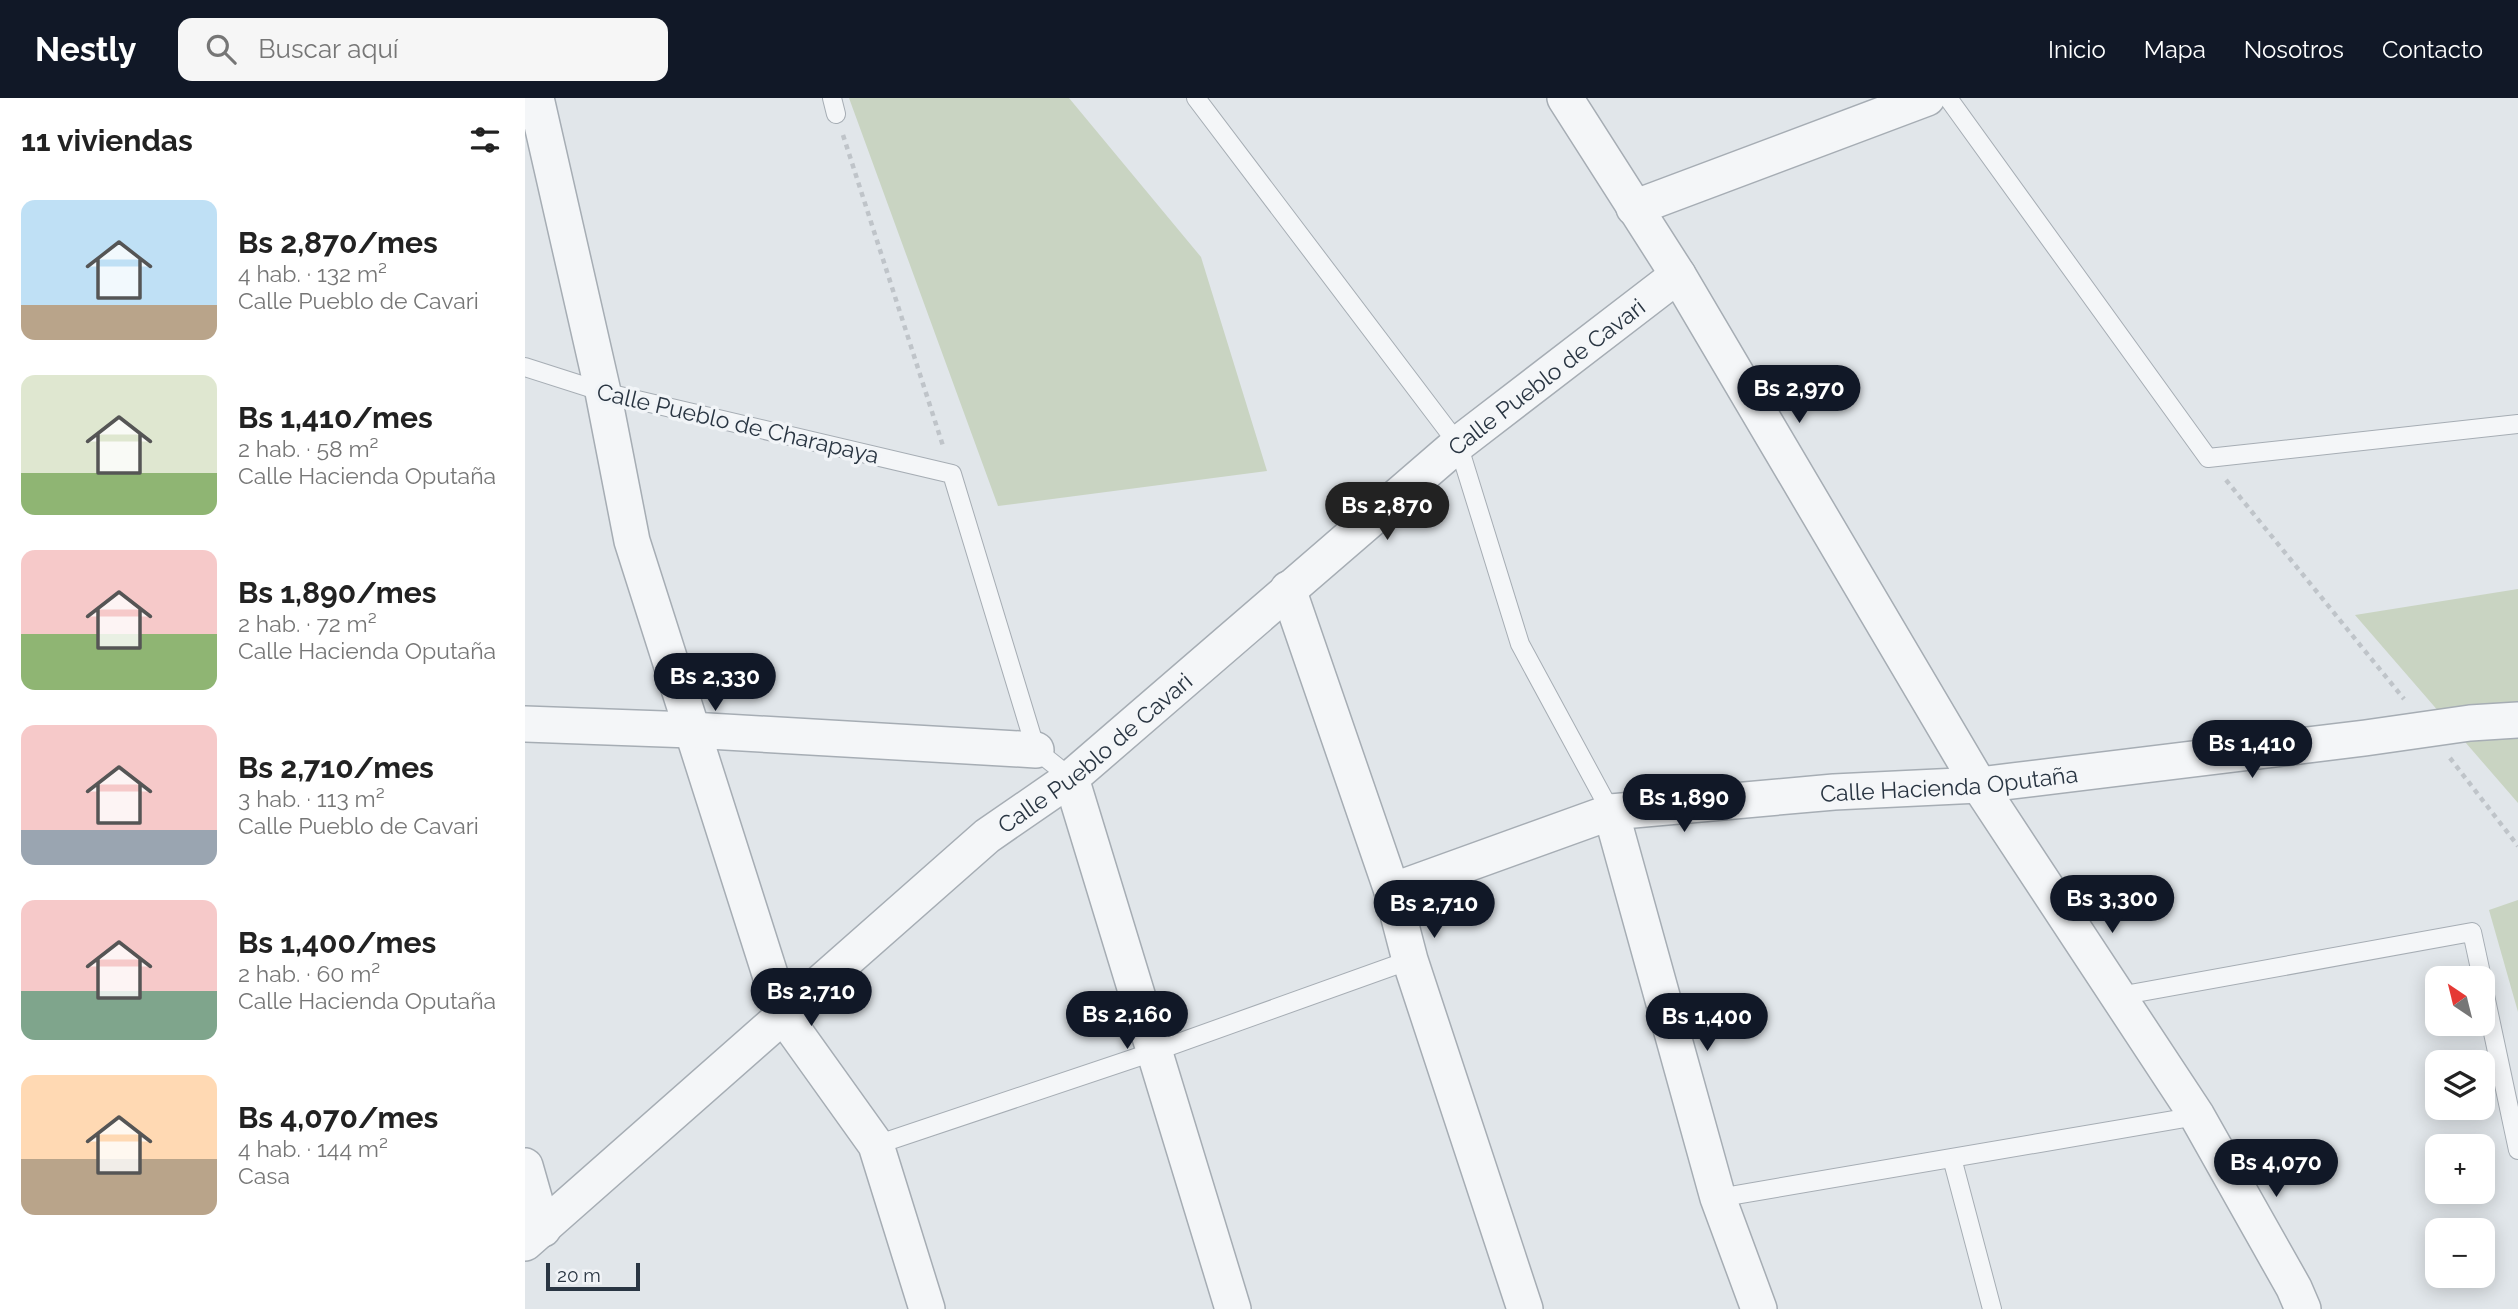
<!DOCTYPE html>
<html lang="es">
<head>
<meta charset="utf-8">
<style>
  :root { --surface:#fff; --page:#f6f6f6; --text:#222; --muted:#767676; --accent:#111827 }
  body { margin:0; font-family:Raleway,sans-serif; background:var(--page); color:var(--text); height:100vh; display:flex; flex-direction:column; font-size:26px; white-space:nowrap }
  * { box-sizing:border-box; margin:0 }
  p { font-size:23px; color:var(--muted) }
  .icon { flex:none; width:38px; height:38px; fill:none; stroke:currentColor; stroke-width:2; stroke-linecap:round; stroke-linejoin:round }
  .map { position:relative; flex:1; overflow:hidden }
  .drawer { display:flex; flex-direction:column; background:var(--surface); width:525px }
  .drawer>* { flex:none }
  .needle { width:46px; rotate:325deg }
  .fabs { position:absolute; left:1900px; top:868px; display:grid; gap:14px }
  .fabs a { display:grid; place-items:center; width:70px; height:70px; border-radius:14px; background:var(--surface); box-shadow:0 4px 18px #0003; font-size:35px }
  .scale { position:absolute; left:21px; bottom:18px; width:94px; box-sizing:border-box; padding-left:7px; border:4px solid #293542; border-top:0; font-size:19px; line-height:24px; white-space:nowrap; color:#293542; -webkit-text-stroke:5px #f1f4f7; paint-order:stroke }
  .price { position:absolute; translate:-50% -60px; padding:0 16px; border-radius:24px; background:var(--accent); color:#fff; font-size:23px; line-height:46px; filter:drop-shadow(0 2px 4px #0008) }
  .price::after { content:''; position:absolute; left:50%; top:42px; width:21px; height:16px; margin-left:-10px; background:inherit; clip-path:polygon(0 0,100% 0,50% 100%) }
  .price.selected { background:#222; color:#fff }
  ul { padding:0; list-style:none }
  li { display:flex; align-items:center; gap:21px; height:175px; padding:0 21px }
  li span { display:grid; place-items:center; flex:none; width:196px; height:140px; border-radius:14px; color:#555 }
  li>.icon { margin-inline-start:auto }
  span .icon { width:84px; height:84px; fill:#fffc; stroke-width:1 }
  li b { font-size:30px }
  h2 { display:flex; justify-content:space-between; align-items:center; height:84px; padding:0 21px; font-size:30px }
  header { display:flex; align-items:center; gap:42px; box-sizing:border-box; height:98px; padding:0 35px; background:var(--accent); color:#fff }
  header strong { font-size:33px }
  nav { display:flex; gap:38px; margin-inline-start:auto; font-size:24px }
  .search { width:490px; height:63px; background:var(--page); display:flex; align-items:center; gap:18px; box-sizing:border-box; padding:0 24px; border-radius:14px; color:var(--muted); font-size:26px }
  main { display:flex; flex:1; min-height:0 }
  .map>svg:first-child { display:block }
  .green { fill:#c9d4c2 }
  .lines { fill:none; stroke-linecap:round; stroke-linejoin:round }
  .lane-casing { stroke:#a6adb4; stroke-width:20 }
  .street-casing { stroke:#a6adb4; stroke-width:38 }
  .path { stroke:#bfc4c9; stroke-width:4.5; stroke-dasharray:5 5; stroke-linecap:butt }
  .lane { stroke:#f4f6f8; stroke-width:18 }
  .street { stroke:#f4f6f8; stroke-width:35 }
  .labels { text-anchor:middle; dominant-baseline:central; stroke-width:7; stroke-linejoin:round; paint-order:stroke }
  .street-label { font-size:23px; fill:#293542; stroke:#f1f4f7 }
</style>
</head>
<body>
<header>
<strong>Nestly</strong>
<div class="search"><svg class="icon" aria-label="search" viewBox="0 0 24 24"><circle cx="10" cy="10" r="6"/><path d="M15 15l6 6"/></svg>Buscar aquí</div>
<nav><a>Inicio</a><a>Mapa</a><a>Nosotros</a><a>Contacto</a></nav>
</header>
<main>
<section class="drawer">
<h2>11 viviendas<svg class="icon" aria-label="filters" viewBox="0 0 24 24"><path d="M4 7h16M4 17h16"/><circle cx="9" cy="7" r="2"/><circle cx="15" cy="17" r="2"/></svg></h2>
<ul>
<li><span style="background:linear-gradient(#bfe0f5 75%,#b9a48a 0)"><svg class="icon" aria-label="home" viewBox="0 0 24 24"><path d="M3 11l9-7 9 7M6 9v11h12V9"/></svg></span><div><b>Bs 2,870/mes</b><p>4 hab. · 132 m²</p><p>Calle Pueblo de Cavari</p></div></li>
<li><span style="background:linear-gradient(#dfe7d0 70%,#8fb573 0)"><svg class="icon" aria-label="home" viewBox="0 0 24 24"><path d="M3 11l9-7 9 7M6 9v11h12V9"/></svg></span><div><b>Bs 1,410/mes</b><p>2 hab. · 58 m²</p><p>Calle Hacienda Oputaña</p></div></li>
<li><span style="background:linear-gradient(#f6c9c9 60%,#8fb573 0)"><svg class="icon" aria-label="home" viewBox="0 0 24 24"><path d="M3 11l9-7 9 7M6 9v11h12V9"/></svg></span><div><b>Bs 1,890/mes</b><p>2 hab. · 72 m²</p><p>Calle Hacienda Oputaña</p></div></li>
<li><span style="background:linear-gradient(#f6c9c9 75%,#9aa5b1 0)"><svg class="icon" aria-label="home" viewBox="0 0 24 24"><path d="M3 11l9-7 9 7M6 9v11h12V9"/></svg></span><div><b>Bs 2,710/mes</b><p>3 hab. · 113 m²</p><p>Calle Pueblo de Cavari</p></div></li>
<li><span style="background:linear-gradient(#f6c9c9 65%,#7fa58c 0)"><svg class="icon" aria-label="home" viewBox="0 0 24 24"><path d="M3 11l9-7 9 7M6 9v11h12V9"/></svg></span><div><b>Bs 1,400/mes</b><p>2 hab. · 60 m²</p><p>Calle Hacienda Oputaña</p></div></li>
<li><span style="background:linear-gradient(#ffd9b3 60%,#b9a48a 0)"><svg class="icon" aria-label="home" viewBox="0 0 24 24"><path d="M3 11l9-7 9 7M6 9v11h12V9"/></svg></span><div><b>Bs 4,070/mes</b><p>4 hab. · 144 m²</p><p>Casa</p></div></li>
</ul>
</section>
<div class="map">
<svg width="1993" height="1211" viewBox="0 0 1993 1211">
  <rect width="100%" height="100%" fill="#e1e6ea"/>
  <!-- green -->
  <path class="green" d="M324,0h220l132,159 66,214 -269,35z
    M1993,491v214l-163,-188z
    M1993,802v112l-29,-102z"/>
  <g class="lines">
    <defs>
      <path id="lane" d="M307,0l4,16
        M671,0l262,346 62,200 91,168
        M1423,0l260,360 310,-34
        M0,269l78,25 349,82 84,276 35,28
        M1958,888l35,164
        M1594,898l353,-64 10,46
        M351,1047l280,-94 254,-91
        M1427,1060l40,151
        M1193,1100l479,-82"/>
      <g id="street">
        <path d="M11,0l67,294 29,149 151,474 93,130 51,164"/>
        <path d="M1040,0l113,177 301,510 218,331 97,172 9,21"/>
        <path d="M1109,110l293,-110"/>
        <path d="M763,491l104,302 18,69 115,349"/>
        <path d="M0,626l166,6 345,20"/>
        <path d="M546,680l162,531"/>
        <path d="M1086,714l107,386 41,111"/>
        <path id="s1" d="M867,793l219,-79 223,-20 145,-7 386,-47 105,-15 48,-3"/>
        <path d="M0,1068l18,63"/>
        <path id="s2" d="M0,1145l462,-407 84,-58 387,-334 220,-169"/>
      </g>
    </defs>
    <!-- lane casing -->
    <use href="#lane" class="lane-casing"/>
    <!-- street casing -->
    <use href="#street" class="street-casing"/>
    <!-- path -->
    <path class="path" d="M318,37l100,311
      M1701,382l178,219
      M1925,660l68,88"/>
    <!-- lane -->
    <use href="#lane" class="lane"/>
    <!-- street -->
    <use href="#street" class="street"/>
  </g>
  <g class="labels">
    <!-- street labels -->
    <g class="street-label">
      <text stroke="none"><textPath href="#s2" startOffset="1340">Calle Pueblo de Cavari</textPath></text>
      <text transform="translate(213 325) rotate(13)">Calle Pueblo de Charapaya</text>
      <text stroke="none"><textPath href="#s2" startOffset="752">Calle Pueblo de Cavari</textPath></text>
      <text stroke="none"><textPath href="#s1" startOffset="572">Calle Hacienda Oputaña</textPath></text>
    </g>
  </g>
</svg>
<div class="fabs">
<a><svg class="needle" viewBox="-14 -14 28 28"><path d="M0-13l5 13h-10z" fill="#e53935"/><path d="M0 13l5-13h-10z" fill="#767676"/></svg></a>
<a><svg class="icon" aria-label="layers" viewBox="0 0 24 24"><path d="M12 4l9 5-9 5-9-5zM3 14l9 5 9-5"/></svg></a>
<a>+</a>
<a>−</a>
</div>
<div class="scale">20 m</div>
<b class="price" style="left:1274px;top:327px">Bs 2,970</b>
<b class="price selected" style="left:862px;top:444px">Bs 2,870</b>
<b class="price" style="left:190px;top:615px">Bs 2,330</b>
<b class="price" style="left:1727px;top:682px">Bs 1,410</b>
<b class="price" style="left:1159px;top:736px">Bs 1,890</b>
<b class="price" style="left:1587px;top:837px">Bs 3,300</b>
<b class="price" style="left:909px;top:842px">Bs 2,710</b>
<b class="price" style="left:286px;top:930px">Bs 2,710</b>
<b class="price" style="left:602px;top:953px">Bs 2,160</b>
<b class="price" style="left:1182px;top:955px">Bs 1,400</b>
<b class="price" style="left:1751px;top:1101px">Bs 4,070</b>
</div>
</main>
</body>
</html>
